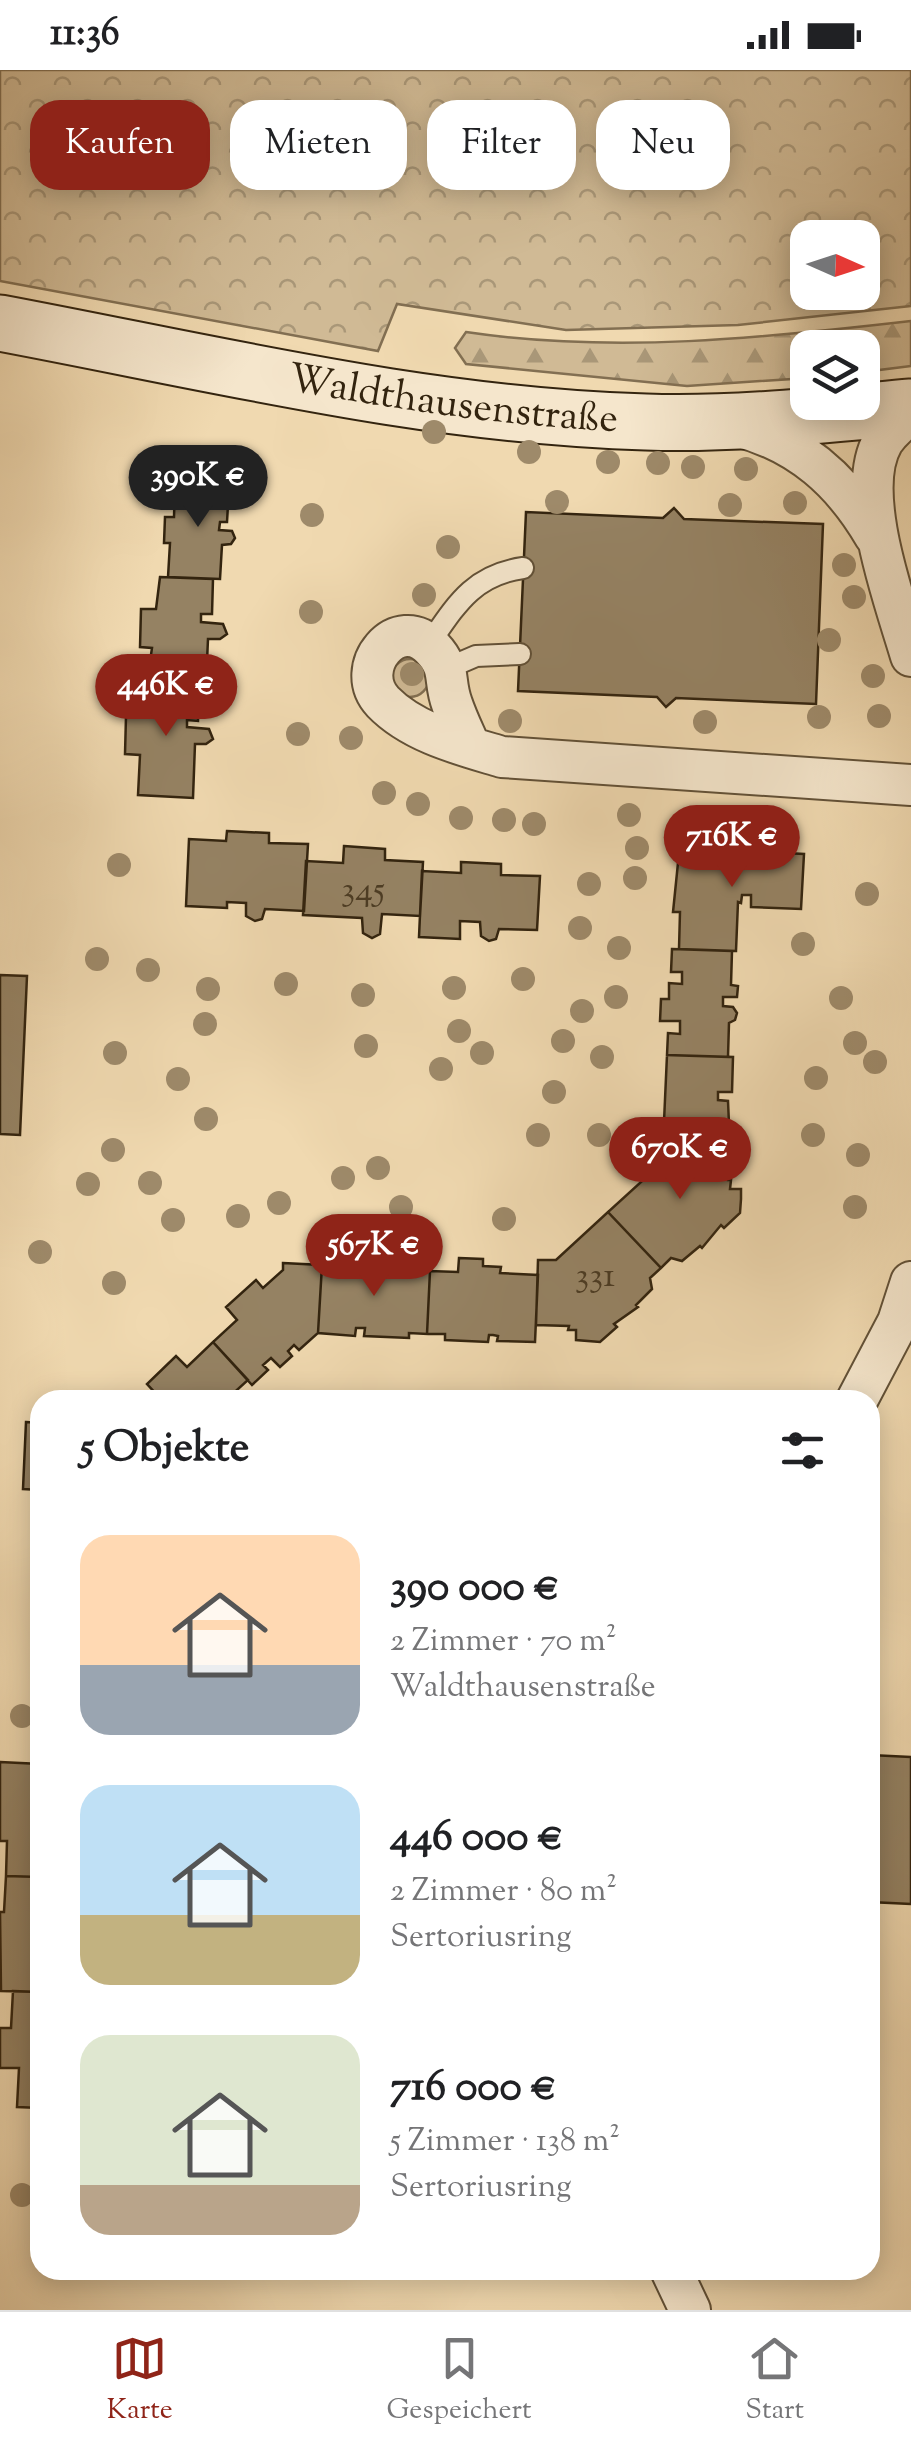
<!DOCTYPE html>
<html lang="de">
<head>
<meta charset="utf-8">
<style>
  :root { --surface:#fff; --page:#f6f6f6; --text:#202124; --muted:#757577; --line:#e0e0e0; --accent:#8f2418 }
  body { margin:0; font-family:"Sorts Mill Goudy",serif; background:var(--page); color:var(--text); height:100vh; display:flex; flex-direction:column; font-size:38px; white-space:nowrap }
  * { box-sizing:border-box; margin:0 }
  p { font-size:32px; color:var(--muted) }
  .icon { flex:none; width:55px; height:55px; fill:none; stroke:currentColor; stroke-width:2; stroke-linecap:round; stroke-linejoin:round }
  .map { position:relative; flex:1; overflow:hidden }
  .sheet { position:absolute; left:30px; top:1320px; width:850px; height:890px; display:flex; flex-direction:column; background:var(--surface); border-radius:30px; box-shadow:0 5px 25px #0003 }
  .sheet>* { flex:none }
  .guide { position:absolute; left:30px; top:30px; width:852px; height:90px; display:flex; gap:20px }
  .needle { width:65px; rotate:93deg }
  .fabs { position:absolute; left:790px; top:150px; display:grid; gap:20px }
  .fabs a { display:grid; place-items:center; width:90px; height:90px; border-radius:20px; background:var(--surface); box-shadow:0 5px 25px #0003; font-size:50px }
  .price { position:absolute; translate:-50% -85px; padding:0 22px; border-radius:35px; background:var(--accent); color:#fff; font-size:32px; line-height:65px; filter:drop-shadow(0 2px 5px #0008) }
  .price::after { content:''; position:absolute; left:50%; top:60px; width:30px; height:22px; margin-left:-15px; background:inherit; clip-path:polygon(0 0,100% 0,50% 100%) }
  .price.active { background:#222; color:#fff }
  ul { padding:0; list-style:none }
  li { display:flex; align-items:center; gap:30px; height:250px; padding:0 50px }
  li span { display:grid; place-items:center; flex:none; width:280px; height:200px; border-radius:30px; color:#555 }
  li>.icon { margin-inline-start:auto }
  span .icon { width:120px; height:120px; fill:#fffc; stroke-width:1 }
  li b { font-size:42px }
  h2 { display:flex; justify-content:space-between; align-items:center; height:120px; padding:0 50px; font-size:42px }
  .tag { padding:0 35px; border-radius:30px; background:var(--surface); box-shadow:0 5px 25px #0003; font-size:35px; line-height:90px }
  .tag.active { background:var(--accent); color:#fff }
  .status { display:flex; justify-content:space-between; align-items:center; height:70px; padding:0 50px; background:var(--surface); direction:ltr }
  .status svg { height:28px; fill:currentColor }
  .tabs { display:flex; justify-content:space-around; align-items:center; height:140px; border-top:2px solid var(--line); background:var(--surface); font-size:28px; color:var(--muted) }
  .tabs a { display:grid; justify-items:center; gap:5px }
  .tabs .active { color:var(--accent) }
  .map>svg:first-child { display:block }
  .green { fill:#d0ba95; stroke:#826f52; stroke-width:2.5 }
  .forest { fill:url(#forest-firs); stroke:#826f52; stroke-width:2.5 }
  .park { fill:url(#park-crowns); stroke:#826f52; stroke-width:2.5; fill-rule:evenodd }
  .building { fill:#958263; stroke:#33240f; stroke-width:2.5 }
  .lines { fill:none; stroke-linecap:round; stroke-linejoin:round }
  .lane-casing { stroke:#625137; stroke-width:24 }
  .street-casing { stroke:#625137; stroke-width:44 }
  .secondary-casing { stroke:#33240f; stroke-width:59 }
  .lane { stroke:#f5e6cc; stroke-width:20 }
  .street { stroke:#f5e6cc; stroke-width:40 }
  .secondary { stroke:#f5e6cc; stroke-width:55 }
  .tree { fill:#9e8a6a }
  .labels { text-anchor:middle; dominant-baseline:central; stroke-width:10; stroke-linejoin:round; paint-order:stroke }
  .number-label { font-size:35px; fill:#4c3c24 }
  .street-label { font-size:40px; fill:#33240f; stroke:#f5e6cc }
</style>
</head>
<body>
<div class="status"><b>11:36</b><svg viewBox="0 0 49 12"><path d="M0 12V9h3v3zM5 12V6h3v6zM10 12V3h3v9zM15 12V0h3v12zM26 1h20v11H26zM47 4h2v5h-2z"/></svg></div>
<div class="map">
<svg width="911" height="2240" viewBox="0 0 911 2240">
  <defs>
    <pattern id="forest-firs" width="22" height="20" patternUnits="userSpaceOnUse" patternTransform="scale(2.5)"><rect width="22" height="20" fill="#d0ba95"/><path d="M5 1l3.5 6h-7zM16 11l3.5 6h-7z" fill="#a99778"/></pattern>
    <pattern id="park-crowns" width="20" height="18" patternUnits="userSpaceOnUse" patternTransform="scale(2.5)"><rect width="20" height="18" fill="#d0ba95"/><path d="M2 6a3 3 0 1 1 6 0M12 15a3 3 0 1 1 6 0" fill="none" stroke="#a99778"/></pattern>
  </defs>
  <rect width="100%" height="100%" fill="#f0d9b0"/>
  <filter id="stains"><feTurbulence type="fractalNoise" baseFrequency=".002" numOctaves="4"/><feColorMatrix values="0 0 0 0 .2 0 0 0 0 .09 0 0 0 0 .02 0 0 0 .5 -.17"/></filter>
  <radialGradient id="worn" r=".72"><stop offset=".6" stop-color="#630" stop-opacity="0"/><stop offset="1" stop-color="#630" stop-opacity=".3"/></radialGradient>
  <!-- green -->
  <path class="green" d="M391 608a19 19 0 1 1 38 0a19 19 0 1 1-38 0Z"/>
  <!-- forest -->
  <path class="forest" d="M911,251v45l-48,6 -1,-24h-54l-1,30 -120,8 -221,-22 -11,-16 11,-16c148,22 297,6 445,-11z"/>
  <!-- park -->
  <path class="park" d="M0,0h911v236l-173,19 -172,5 -169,-26 -19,47 -378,-70zM808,168h54v54h-54z"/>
  <!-- building -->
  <path class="building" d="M195,406l18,1v10h16l-2,35h-7l-1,8 13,1 3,7 -4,6 -9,1 -2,34 -52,-2 2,-34h-6l1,-26h9l1,-34 19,1z
    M674,438l10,11 139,5 -7,180 -140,-6 -10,9 -9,-10 -139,-6 8,-179 137,6z
    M160,507l53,2 -1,35h-11v8l22,2 4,10 -7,5h-12l-2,45 -59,-2 5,-34 -12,-1 1,-38h15z
    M146,612l53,2 -1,37 -11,-1v7l22,2 4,10 -7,5h-11l-2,54 -55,-3 2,-40 -15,-1 1,-38 16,1z
    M227,761l42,2v10l39,1 -4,67 -39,-2 -3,10 -7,2 -9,-5v-13l-19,-1v6l-41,-2 3,-67 37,2z
    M727,767l38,1v14l39,2 -3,55 -50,-2v-12h-9l-1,8 -3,-1 -2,49 -57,-2 1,-37h-7l6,-59 47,2z
    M344,776l41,3v11l38,2 -3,54 -38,-2 -2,20 -8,4 -9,-5 -1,-15 -59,-3 3,-54 37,2z
    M461,792l40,2v11l39,1 -3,54 -38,-1 -3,10 -7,2 -8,-5 -1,-14 -20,-1v18l-41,-2 3,-66 39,2z
    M672,879l60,2 -1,34 7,1 -1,11h-14v9l10,1 4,6 -2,7 -6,3 -1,34 -61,-2 1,-22 12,1v-13h-20l1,-22h8v-16l13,1v-12h-11z
    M0,905l27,1 -7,159 -20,-1z
    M667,985l66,2 -1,35h-14v8l10,1 2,46 -67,-3z
    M663,1074l67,3 -2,33h3l-1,9h11v10l-1,14 -16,15 -3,-3 -19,23 -2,-2 -18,15 -11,-3 -10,10 -53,-56 54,-49z
    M608,1142l53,56 -11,10 2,11 -16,16 2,2 -24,17 3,3 -17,15 -24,-2v-10h-8l1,-4 -33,-1 2,-65h18z
    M378,1185h22v14l30,2 -3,63 -18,-1v5l-45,-2 1,-8h-9l-1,8 -37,-3 4,-68 37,2v-7l19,1z
    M459,1188l24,1v7l18,1 -1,6 38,2 -3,67 -38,-1 1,-5 -5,-1h-4l-1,7 -43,-2v-6h-18l3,-63 28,1z
    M283,1193l39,2 -4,68 -19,17 -5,-5 -6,6 4,5 -12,11 -9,-9 -8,7 5,5 -16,15 -39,-43 24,-22 -11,-13 30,-27 7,8 20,-18z
    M213,1272l35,38 -22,20h-75l6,-5 -10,-11 29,-28 11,11z
    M26,1352l14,1v67l-17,-1z
    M35,1645h5v49h-7z
    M870,1685l41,2v147l-41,-2z
    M0,1692l40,2v113l-34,-1 1,-35h-7z
    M6,1806l34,1v115l-39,-1 -1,-79h4z
    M13,1921l27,1v116l-23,-1 2,-39h-19v-40h11z
    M299,2200h39v8l-39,-1z"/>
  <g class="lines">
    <defs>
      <path id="lane" d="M429,574c27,-39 44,-69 94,-76
        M448,598l28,-12 44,-2"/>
      <path id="street" d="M911,344c-10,7 -21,17 -28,27 -30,51 13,163 28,215
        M737,356c63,16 106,55 138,110
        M470,677c-6,-14 -13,-28 -18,-43 -9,-24 0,-35 -20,-56 -34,-37 -81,20 -49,54 30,31 79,43 119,55l409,28
        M857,1330l41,-78 13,-40
        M671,2200l19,40"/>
      <g id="secondary">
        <path id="s1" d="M0,253c213,40 428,93 646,99 88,3 177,-7 265,-15"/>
      </g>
    </defs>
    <!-- lane casing -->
    <use href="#lane" class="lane-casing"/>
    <!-- street casing -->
    <use href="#street" class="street-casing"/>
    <!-- secondary casing -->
    <use href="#secondary" class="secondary-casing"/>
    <!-- lane -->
    <use href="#lane" class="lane"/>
    <!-- street -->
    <use href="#street" class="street"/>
    <!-- secondary -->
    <use href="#secondary" class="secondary"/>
  </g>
  <!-- trees -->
  <g class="tree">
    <circle cx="434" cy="362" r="12"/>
    <circle cx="529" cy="382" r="12"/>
    <circle cx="608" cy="392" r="12"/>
    <circle cx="658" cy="393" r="12"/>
    <circle cx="693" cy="397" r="12"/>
    <circle cx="746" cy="399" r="12"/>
    <circle cx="557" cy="432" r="12"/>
    <circle cx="795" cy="433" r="12"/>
    <circle cx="730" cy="435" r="12"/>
    <circle cx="312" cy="445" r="12"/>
    <circle cx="448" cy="477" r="12"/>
    <circle cx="844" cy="495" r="12"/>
    <circle cx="424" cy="525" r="12"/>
    <circle cx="854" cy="527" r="12"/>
    <circle cx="311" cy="542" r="12"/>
    <circle cx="829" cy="570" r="12"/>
    <circle cx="412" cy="604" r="12"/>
    <circle cx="873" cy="606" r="12"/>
    <circle cx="879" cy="646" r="12"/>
    <circle cx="819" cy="647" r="12"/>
    <circle cx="510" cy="651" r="12"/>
    <circle cx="705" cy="652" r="12"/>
    <circle cx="298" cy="664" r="12"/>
    <circle cx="351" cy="668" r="12"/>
    <circle cx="384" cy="723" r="12"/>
    <circle cx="418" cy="734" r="12"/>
    <circle cx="629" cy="745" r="12"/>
    <circle cx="461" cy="748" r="12"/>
    <circle cx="504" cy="750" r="12"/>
    <circle cx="534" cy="754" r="12"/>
    <circle cx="637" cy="778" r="12"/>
    <circle cx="119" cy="795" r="12"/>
    <circle cx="635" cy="808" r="12"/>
    <circle cx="589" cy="814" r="12"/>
    <circle cx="867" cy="824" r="12"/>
    <circle cx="580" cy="858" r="12"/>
    <circle cx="803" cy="874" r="12"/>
    <circle cx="619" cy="878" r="12"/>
    <circle cx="97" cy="889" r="12"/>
    <circle cx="148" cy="900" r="12"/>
    <circle cx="523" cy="909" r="12"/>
    <circle cx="286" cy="914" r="12"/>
    <circle cx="454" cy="918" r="12"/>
    <circle cx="208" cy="919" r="12"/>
    <circle cx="363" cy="925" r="12"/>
    <circle cx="616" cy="927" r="12"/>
    <circle cx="841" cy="928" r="12"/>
    <circle cx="582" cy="941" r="12"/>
    <circle cx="205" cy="954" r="12"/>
    <circle cx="459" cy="961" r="12"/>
    <circle cx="563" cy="971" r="12"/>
    <circle cx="855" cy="973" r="12"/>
    <circle cx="366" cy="976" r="12"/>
    <circle cx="115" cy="983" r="12"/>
    <circle cx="482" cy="983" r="12"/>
    <circle cx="602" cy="987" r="12"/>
    <circle cx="875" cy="992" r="12"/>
    <circle cx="441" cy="999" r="12"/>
    <circle cx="816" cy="1008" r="12"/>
    <circle cx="178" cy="1009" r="12"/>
    <circle cx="554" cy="1022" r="12"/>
    <circle cx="206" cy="1049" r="12"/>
    <circle cx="538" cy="1065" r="12"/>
    <circle cx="599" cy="1065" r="12"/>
    <circle cx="813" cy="1065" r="12"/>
    <circle cx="113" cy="1080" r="12"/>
    <circle cx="858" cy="1085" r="12"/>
    <circle cx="378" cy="1098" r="12"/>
    <circle cx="343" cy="1108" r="12"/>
    <circle cx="150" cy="1113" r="12"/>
    <circle cx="88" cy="1114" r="12"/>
    <circle cx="279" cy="1133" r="12"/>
    <circle cx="401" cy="1137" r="12"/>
    <circle cx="855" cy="1137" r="12"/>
    <circle cx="238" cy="1146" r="12"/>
    <circle cx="504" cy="1149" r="12"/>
    <circle cx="173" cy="1150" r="12"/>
    <circle cx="40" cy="1182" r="12"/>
    <circle cx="114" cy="1213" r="12"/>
    <circle cx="22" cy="1646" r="12"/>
    <circle cx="22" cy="2125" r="12"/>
  </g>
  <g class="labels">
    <!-- number labels -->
    <g class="number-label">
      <text x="363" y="821">345</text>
      <text x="595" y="1207">331</text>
    </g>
    <!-- street labels -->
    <g class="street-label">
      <text stroke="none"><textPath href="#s1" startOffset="460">Waldthausenstraße</textPath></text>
    </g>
  </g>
  <rect width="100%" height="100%" filter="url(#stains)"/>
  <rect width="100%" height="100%" fill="url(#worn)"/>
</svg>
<div class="fabs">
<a><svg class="needle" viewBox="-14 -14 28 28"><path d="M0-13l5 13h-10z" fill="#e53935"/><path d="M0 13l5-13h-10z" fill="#757577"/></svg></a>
<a><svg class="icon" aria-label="layers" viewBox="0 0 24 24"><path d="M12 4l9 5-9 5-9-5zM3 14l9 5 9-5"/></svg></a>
</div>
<b class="price active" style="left:198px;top:460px">390K €</b>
<b class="price" style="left:166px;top:669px">446K €</b>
<b class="price" style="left:732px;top:820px">716K €</b>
<b class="price" style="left:680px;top:1132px">670K €</b>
<b class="price" style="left:374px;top:1229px">567K €</b>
<div class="guide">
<a class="tag active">Kaufen</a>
<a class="tag">Mieten</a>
<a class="tag">Filter</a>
<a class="tag">Neu</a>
</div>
<section class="sheet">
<h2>5 Objekte<svg class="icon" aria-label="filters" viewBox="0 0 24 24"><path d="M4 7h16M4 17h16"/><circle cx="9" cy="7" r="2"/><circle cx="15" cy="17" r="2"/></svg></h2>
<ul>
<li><span style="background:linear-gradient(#ffd9b3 65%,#9aa5b1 0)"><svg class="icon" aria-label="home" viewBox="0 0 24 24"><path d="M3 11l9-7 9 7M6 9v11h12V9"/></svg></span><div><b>390 000 €</b><p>2 Zimmer · 70 m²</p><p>Waldthausenstraße</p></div></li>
<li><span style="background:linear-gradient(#bfe0f5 65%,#c2b280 0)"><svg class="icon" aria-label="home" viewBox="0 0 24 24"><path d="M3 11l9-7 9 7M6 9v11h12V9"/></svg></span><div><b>446 000 €</b><p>2 Zimmer · 80 m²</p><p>Sertoriusring</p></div></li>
<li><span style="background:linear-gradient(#dfe7d0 75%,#b9a48a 0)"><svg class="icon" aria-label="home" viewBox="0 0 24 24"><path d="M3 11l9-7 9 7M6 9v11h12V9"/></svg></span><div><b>716 000 €</b><p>5 Zimmer · 138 m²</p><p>Sertoriusring</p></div></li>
</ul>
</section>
</div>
<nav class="tabs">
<a class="active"><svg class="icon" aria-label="map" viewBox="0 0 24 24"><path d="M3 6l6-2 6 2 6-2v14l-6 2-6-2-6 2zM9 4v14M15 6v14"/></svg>Karte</a>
<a><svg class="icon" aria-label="saved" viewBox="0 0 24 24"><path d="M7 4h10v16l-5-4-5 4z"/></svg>Gespeichert</a>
<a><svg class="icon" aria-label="home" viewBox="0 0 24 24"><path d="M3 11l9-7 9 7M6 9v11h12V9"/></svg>Start</a>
</nav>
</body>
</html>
